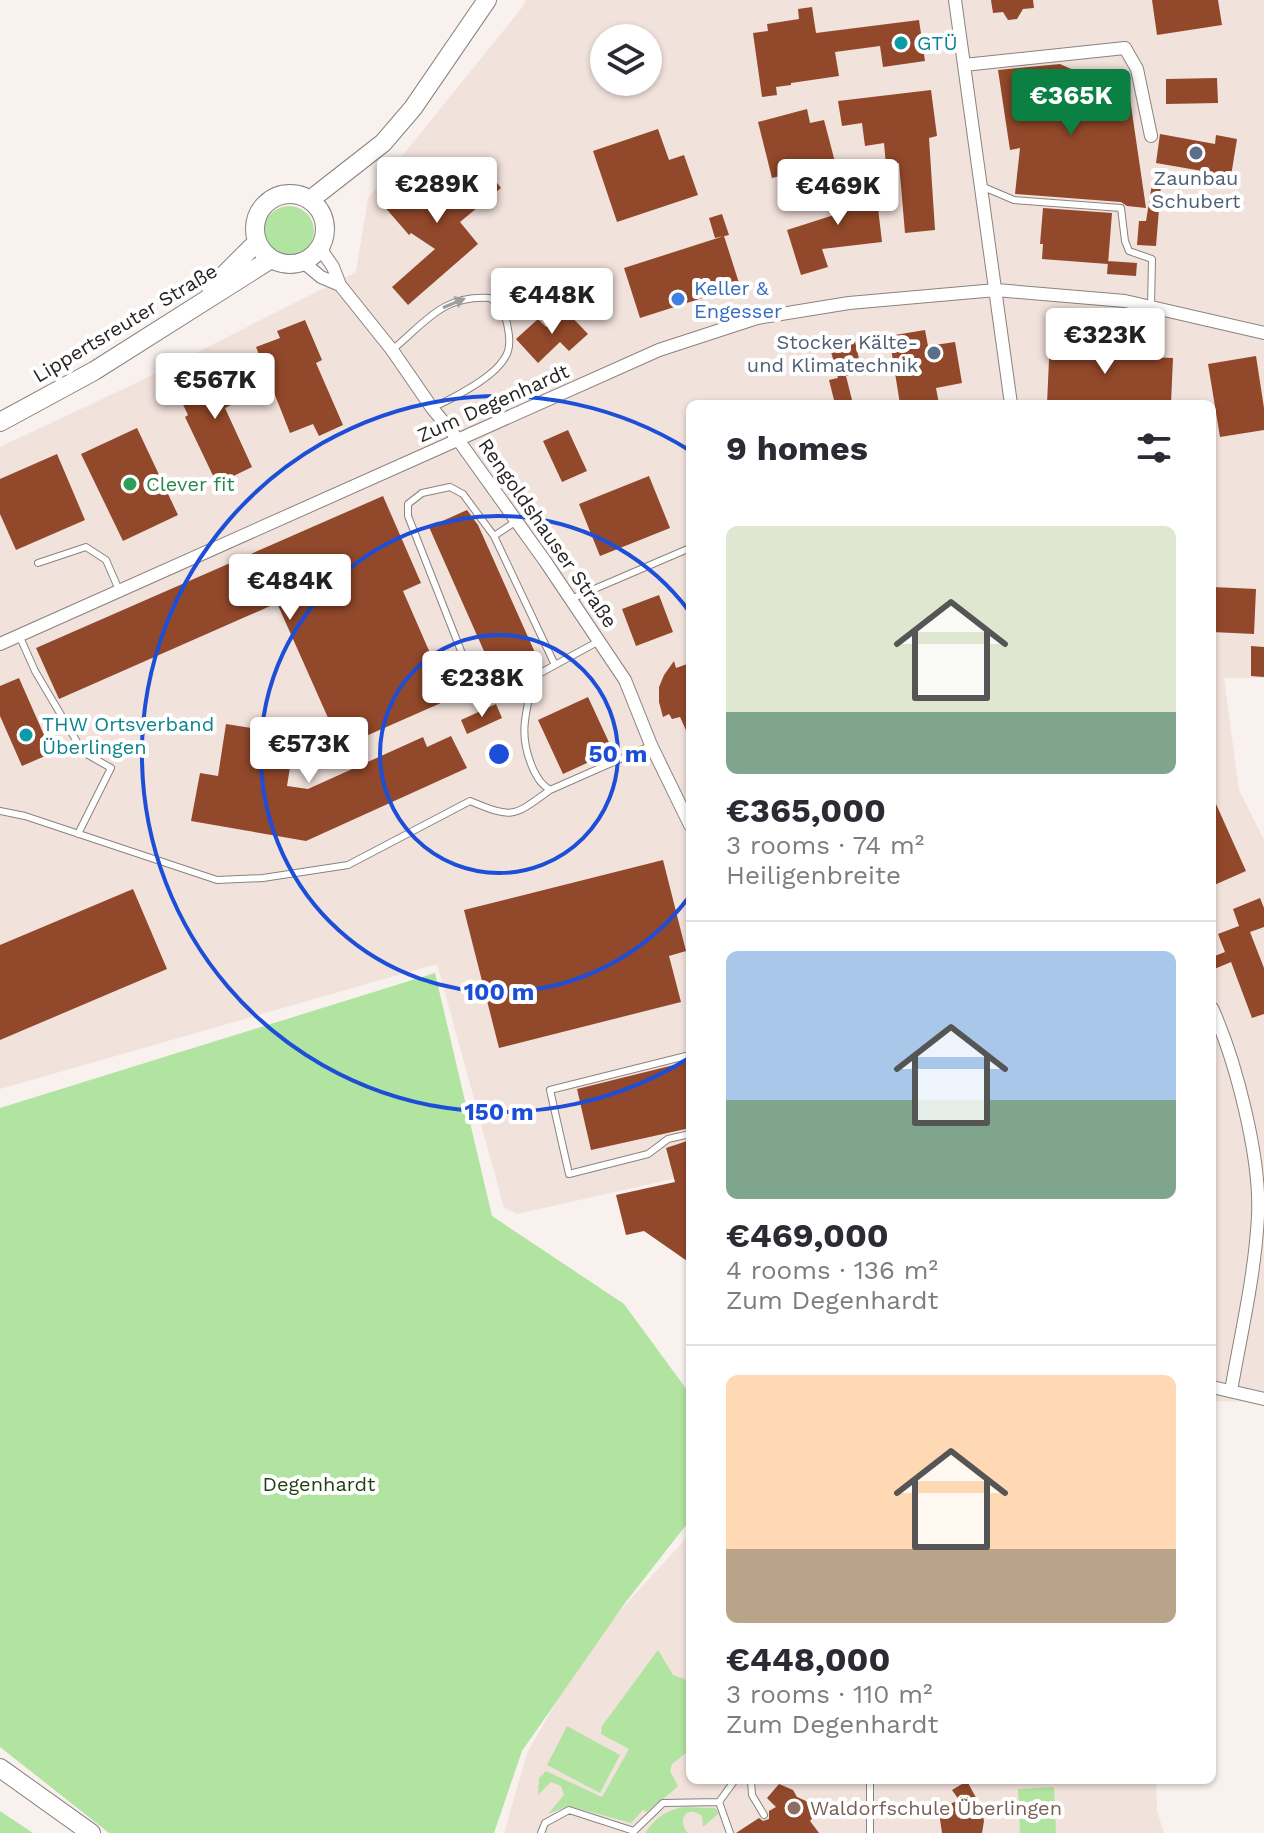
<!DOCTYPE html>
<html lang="en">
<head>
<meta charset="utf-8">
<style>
  :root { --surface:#fff; --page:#f7f7f7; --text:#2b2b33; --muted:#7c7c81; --line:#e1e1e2; --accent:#0b8043 }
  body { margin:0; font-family:"Work Sans",sans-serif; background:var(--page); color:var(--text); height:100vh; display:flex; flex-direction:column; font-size:30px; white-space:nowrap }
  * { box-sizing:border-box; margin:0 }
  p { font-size:26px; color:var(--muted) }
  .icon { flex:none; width:44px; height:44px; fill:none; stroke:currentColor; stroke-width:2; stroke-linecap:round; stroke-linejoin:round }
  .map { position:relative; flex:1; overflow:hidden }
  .sheet { position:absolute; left:686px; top:400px; width:530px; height:1384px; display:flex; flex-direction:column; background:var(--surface); border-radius:12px; box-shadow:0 2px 6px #0004 }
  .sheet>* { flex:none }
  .controls { position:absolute; left:590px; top:24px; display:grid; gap:16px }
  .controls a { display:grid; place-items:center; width:72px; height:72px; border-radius:50%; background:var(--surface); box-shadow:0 2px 6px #0004; font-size:40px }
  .price { position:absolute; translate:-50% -68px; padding:0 18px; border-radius:8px; background:#fff; color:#222; font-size:26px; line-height:52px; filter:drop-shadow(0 2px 4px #0008) }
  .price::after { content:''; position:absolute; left:50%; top:48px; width:24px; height:18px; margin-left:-12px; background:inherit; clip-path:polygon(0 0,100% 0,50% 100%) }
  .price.on { background:var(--accent); color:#fff }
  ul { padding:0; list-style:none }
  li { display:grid; align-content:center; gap:16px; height:424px; padding:0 40px }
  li+li { border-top:2px solid var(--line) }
  li span { display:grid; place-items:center; height:248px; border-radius:12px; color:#555 }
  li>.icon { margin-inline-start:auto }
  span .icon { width:144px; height:144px; fill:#fffc; stroke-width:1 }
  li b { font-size:34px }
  h2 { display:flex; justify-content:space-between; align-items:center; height:96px; padding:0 40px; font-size:34px }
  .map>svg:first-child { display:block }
  .built { fill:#f2e2dc; fill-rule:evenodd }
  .green { fill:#b2e4a1 }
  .building { fill:#92482a }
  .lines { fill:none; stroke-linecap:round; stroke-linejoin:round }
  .service-casing { stroke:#898380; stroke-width:8 }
  .minor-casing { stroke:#898380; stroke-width:14 }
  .secondary-casing { stroke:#898380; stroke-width:20 }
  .service { stroke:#fff; stroke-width:6 }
  .minor { stroke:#fff; stroke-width:12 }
  .secondary { stroke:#fff; stroke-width:18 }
  .oneway { fill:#9e9c9c }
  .ring { fill:none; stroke:#1d4ed8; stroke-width:4 }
  .culture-dot { fill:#0f9aa8; stroke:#fff; stroke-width:3 }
  .service-dot { fill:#5c6f8a; stroke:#fff; stroke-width:3 }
  .shop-dot { fill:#3f7fe0; stroke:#fff; stroke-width:3 }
  .leisure-dot { fill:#2e9e5b; stroke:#fff; stroke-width:3 }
  .education-dot { fill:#8d6e63; stroke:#fff; stroke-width:3 }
  .labels { text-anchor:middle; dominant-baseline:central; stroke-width:8; stroke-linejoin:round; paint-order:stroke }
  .culture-label { font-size:20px; fill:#0d838f; stroke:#fff; text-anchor:start }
  .service-label { font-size:20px; fill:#4e5e75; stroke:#fff }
  .shop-label { font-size:20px; fill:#366cbe; stroke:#fff; text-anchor:start }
  .street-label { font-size:20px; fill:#272423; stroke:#fff }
  .leisure-label { font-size:20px; fill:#27864d; stroke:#fff; text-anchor:start }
  .park-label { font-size:20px; fill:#1d3e0f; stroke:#fff }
  .education-label { font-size:20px; fill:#785e54; stroke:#fff; text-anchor:start }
  .centre { fill:#1d4ed8; stroke:#fff; stroke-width:4 }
  .ring-label { font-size:24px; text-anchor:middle; font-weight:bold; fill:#1d4ed8; stroke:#fff; stroke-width:8; stroke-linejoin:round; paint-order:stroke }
</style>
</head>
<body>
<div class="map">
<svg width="1264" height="1833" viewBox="0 0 1264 1833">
  <rect width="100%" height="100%" fill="#f8f1ee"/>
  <!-- built -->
  <path class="built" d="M526,0h738v678h-40l15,112 25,50v562l-52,-1v-997h-522v771l-173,39 -13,-6 -67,-244 -437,125v-642l136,-64 220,-111 12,-74 153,-189zM604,38h44v44h-44z
    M690,1534v246h466l1,31 7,22h-660l23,-80 62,-108z"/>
  <!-- green -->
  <path class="green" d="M264 231a25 25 0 1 1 50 0a25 25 0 1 1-50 0Z
    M435,973l57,243 132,88 66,90v126l-65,83 -103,148 -28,82h-385l-109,-86v-639z
    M658,1650l15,25 17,6v69l-18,14 -2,7 8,15c-9,10 -21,15 -31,26l-4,-2 -12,13 -62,-17 -21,8 16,-19 -3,-9 -10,-4 -13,13 1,-17 7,-7 56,26 27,-48 -28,-15 1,-8z
    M567,1726l53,29 -20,38 -53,-28z
    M1054,1787l2,46h-36l-2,-44z
    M683,1807l32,1 4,5 -16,14 -1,-11c-15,-12 -26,4 -14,17h-43c10,-15 20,-22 38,-26z
    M0,1811l33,22h-33z"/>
  <!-- building -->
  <path class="building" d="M991,0h42l1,8 -11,1 -6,10 -9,1 -5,-8 -10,1z
    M1152,0h66l4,25 -65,10z
    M812,7l4,26 103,-13 6,41 -42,6 -3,-21 -45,6 4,24 -48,7v2l-15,2 1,8 -15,2 -9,-64 15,-2 -1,-7 32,-5 -1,-10z
    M1060,64l20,9 2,19 46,-7 18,123 -19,-2 -6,-4 -106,-8 5,-46 -10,2 -12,-80z
    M1217,78l1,25 -52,1v-25z
    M931,90l6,46 -8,2 6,92 -30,3 -6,-70 -13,2 -2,-22 -19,3 -3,-23 -20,3 -4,-25z
    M807,109l3,14 14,-3 11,42 -63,16 -14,-56z
    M658,129l11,31 15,-5 14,40 -81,27 -24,-71z
    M1160,134l55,10 1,-9 21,4 -6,37 -75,-13z
    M428,166l26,30 33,-26 14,18 -41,34 18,22 -70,61 -16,-18 43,-38 -24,-16 -2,2 -26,-30z
    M875,183l7,59 -60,7 6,18 -27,8 -14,-45 47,-15 -3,-27z
    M1152,184l9,1 -5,61 -19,-1 2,-24h7z
    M1043,208l69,5 -4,51 -66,-5 1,-15h-3z
    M722,214l7,21 -14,3 -6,-20z
    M724,236l16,50 -100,32 -16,-50z
    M1108,261l29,2 -1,13 -29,-2z
    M565,310l23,24 -19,17 -9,-9 -22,21 -22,-24 22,-20 8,8z
    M305,320l17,40 -6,3 27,62 -24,11 -6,-12 -23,9 -34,-86 24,-9 -3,-7z
    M925,330l3,16 27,-4 7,41 -26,5 3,16h-39l-11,-68z
    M854,337l8,35 -24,6 -9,-34z
    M1050,338l37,1v6l16,1 -1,9 71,3 -2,46h-124z
    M1256,356l8,52v22l-44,7 -12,-73z
    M228,363l17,35 -20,10 27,59 -35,17 -32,-67 3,-2 -13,-27z
    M846,376l7,28h-18l-6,-24z
    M137,428l41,87 -55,26 -42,-87z
    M568,430l19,41 -25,11 -19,-41z
    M57,454l28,66 -69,30 -16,-36v-35z
    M649,476l21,52 -70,28 -21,-52z
    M383,496l38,87 -18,8 47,108 -109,48 -64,-144 -218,96 -23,-51z
    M467,510l11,15 63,141 -42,19 -70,-158z
    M1212,587l44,2 -2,45 -42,-2z
    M659,595l14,37 -37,14 -14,-37z
    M1251,646l13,1v30l-13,-1z
    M674,661l2,7 14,-5v76l-10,-22 -8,2 -3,-5 -6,3 -4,-15v-15l5,-12z
    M19,678l33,75 -30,13 -22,-50v-30z
    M588,697l25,54 -50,23 -25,-54z
    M496,704l6,14 -35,16 -6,-14z
    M226,724l69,11 -8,51 21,3 115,-52 4,10 24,-11 16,32 -161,73 -115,-20 9,-48 18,3z
    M1212,795l34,76 -34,15z
    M663,860l23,91 -17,5 12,46 -182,46 -35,-138z
    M133,889l34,80 -167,71v-95z
    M1260,898l4,10v19l-14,5 14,36v46l-12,4 -21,-56 -19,8v-13l13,-5 -7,-18 21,-8 -6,-17z
    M690,1061v67l-99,22 -14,-61z
    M690,1140v123l-46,-32 -18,4 -10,-40 59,-13 -9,-34z
    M967,1781l13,24 4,16 -2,12h-40l-3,-21 2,-4 18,-8 -7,-10z
    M779,1784l14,6 4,7 18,8 1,9 -6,7 9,12h-83l23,-15 4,3 6,-2v-8l7,-4 -9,-9z"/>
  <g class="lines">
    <defs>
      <path id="service" d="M981,186l33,14 107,8 4,33 4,10 23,8 -1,47
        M392,350c34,-28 50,-55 98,-52 11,9 16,16 18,31 2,10 2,22 -4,30 -12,20 -51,39 -72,49
        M515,522l-21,14 61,129
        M494,536l-31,-42 -13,-7 -28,6 -14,11v12l66,168 14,12 34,-13 77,-42
        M38,563l48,-16 20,13 13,30
        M571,599l119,-51
        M19,635l16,36 48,81 28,16 -33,66
        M534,676c-8,38 -17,58 0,95 5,9 7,13 16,19l100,-44
        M0,811l25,5 192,64 46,-2 85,-13 122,-64c43,18 43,16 80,-11
        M690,1055l-140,35 19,84 79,-20 20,-15 22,-5
        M751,1780l1,15 12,20
        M870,1780v53
        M719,1802l11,31
        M541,1833l4,-10 24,-13 65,21 29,-28 56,-1 16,-22"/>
      <path id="minor" d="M955,0l56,404
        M964,65l161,-17 12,21 14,67
        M320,248l13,19 7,18 52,65 40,58 27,33 86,120 80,119 26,65 39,80
        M303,262l18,15 19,8
        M0,644l659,-294 98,-32 92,-15 147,-13 129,11 139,32
        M1212,1008c24,53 49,150 46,208 -3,59 -17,117 -27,175
        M1212,1387l52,12"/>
      <path id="secondary" d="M255 229a35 35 0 1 1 70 0a35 35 0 1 1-70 0Z
        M310,200l73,-57 30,-35 74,-108
        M211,288l46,-46
        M0,422l94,-51 177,-112
        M0,1768l91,65"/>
    </defs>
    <!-- service casing -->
    <use href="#service" class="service-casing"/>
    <!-- minor casing -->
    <use href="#minor" class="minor-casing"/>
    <!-- secondary casing -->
    <use href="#secondary" class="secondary-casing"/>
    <!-- service -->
    <use href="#service" class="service"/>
    <!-- minor -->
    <use href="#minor" class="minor"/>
    <!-- secondary -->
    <use href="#secondary" class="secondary"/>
  </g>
  <!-- one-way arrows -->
  <defs><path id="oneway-solid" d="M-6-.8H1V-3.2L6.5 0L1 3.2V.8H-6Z" transform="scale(2)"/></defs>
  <use class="oneway" href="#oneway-solid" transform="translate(454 303) rotate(-23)"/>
  <!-- distance rings -->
  <g class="ring">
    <circle cx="499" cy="754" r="119"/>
    <path d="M689 897A238 238 0 1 1 689 611"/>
    <path d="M689 1058A358 358 0 1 1 689 450"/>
  </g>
  <!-- markers -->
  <g class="culture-dot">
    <circle cx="901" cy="43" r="8"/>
    <circle cx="26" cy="735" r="8"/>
  </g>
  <g class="service-dot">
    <circle cx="1196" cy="153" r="8"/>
    <circle cx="934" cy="353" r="8"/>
  </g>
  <circle class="shop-dot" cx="678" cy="299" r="8"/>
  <circle class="leisure-dot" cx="130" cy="484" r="8"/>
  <circle class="education-dot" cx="794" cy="1808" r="8"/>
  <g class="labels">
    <!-- culture labels -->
    <g class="culture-label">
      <text x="917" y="43">GTÜ</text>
      <text x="42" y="724">THW Ortsverband<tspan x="42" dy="23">Überlingen</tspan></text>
    </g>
    <!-- service labels -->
    <g class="service-label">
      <text x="1196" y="178">Zaunbau<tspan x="1196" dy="23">Schubert</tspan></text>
      <text x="918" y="342" text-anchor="end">Stocker Kälte-<tspan x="918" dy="23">und Klimatechnik</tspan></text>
    </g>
    <!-- shop labels -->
    <g class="shop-label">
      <text x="694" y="288">Keller &amp;<tspan x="694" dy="23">Engesser</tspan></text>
    </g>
    <!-- street labels -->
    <g class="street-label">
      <text transform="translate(125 323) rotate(-31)">Lippertsreuter Straße</text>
      <text transform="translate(493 403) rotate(-24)">Zum Degenhardt</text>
      <text transform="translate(548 533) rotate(55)">Rengoldshauser Straße</text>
    </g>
    <!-- leisure labels -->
    <g class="leisure-label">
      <text x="146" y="484">Clever fit</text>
    </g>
    <!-- park labels -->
    <g class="park-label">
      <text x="319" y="1484">Degenhardt</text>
    </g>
    <!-- education labels -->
    <g class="education-label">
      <text x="810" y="1808">Waldorfschule Überlingen</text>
    </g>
  </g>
  <circle cx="499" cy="754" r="12" class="centre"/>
  <g class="ring-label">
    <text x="618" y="762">50 m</text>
    <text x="499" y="1000">100 m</text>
    <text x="499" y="1120">150 m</text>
  </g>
</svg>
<div class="controls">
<a><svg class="icon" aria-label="layers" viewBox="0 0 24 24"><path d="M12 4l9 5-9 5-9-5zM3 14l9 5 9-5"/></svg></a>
</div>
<b class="price on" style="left:1071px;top:137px">€365K</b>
<b class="price" style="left:437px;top:225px">€289K</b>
<b class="price" style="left:838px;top:227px">€469K</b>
<b class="price" style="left:552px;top:336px">€448K</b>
<b class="price" style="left:1105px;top:376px">€323K</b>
<b class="price" style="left:215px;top:421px">€567K</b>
<b class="price" style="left:290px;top:622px">€484K</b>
<b class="price" style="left:482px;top:719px">€238K</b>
<b class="price" style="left:309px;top:785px">€573K</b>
<section class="sheet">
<h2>9 homes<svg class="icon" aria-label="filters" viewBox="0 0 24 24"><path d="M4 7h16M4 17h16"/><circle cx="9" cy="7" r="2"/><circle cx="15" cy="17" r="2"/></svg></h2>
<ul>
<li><span style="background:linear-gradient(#dfe7d0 75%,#7fa58c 0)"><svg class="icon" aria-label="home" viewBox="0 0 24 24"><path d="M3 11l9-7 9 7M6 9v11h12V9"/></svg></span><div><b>€365,000</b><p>3 rooms · 74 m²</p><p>Heiligenbreite</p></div></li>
<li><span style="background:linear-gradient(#a9c7e8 60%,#7fa58c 0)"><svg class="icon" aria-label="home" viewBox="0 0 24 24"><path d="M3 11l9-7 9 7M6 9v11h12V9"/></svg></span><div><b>€469,000</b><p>4 rooms · 136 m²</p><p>Zum Degenhardt</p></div></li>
<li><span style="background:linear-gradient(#ffd9b3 70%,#b9a48a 0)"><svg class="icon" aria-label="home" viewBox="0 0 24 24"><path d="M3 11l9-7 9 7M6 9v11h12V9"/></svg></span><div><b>€448,000</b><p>3 rooms · 110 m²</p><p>Zum Degenhardt</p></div></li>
</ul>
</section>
</div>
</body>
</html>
